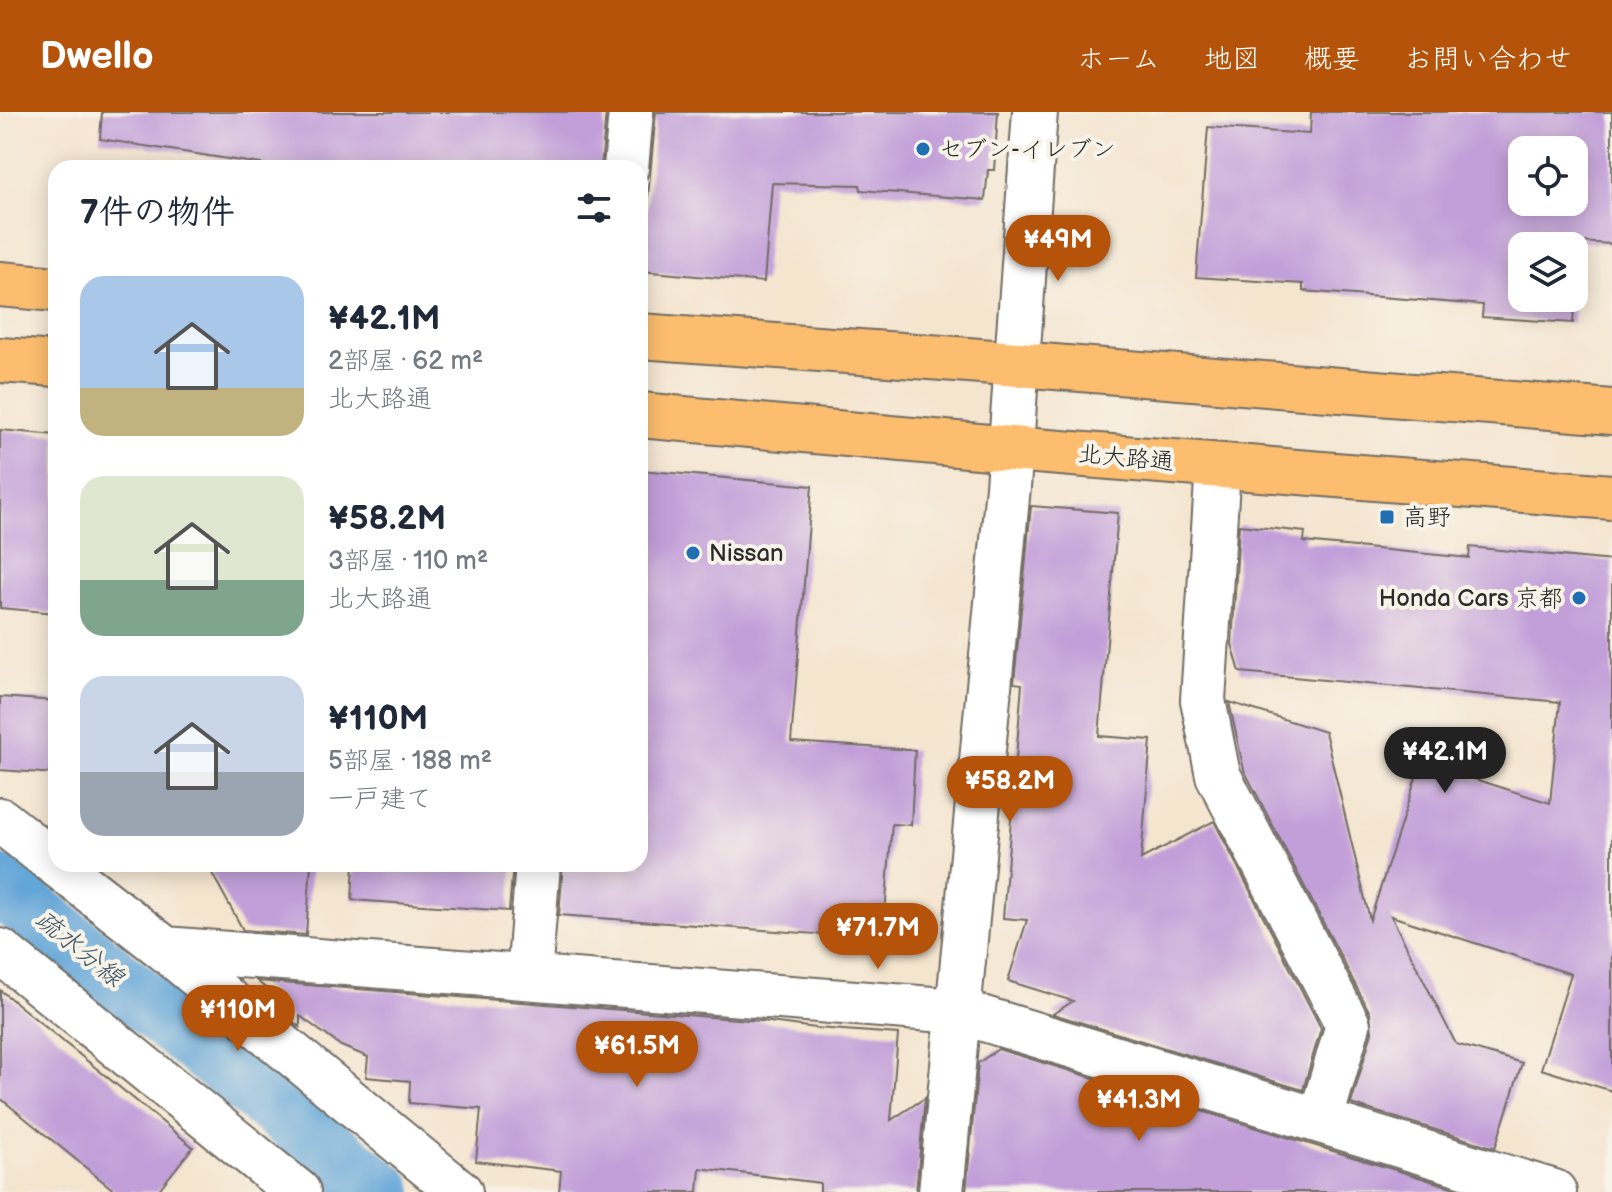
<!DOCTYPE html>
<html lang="ja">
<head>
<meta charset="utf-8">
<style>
  :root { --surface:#fff; --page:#f6f6f7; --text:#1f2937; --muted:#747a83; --accent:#b45309 }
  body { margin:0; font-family:"Balsamiq Sans","Klee One",sans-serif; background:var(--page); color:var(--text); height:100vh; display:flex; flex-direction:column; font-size:30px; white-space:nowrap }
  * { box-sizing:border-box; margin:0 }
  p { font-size:26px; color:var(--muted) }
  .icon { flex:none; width:44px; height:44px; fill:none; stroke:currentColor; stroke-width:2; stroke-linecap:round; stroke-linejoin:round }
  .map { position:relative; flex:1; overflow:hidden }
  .sheet { position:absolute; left:48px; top:48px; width:600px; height:712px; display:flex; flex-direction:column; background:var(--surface); border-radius:24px; box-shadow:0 4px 20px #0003 }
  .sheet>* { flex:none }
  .tools { position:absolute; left:1508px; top:24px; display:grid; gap:16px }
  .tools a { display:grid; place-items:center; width:80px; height:80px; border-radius:16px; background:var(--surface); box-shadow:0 4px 20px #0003; font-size:40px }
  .price { position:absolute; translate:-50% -68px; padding:0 18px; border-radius:28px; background:var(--accent); color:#fff; font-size:26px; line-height:52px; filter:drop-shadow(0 2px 4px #0008) }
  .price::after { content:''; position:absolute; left:50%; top:48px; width:24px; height:18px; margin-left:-12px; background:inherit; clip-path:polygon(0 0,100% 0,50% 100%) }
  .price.current { background:#222; color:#fff }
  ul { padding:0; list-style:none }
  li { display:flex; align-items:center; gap:24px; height:200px; padding:0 32px }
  li span { display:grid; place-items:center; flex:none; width:224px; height:160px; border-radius:24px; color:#555 }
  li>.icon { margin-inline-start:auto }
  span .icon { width:96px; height:96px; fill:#fffc; stroke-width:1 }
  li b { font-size:34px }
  h2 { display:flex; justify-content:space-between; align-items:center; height:96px; padding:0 32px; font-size:34px }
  header { display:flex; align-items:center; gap:48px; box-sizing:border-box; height:112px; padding:0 40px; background:var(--accent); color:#fff }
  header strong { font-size:38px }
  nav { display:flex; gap:44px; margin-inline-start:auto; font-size:28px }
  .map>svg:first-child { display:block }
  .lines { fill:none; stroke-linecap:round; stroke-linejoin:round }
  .canal { stroke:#64a6d8; stroke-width:62 }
  .building { fill:#c29fd9; fill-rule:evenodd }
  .minor-casing { stroke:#716c64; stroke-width:48 }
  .major-casing { stroke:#716c64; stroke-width:48 }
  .minor { stroke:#fff; stroke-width:44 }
  .major { stroke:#fcbd6e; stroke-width:44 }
  .poi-dot { fill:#1f6fb2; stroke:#f7f3e8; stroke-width:3 }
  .labels { text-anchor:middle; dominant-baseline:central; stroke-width:8; stroke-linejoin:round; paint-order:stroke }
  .poi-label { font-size:24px; fill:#2b2b2b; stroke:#f7f3e8; text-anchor:start }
  .street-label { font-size:24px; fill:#2b2b2b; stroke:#f7f3e8 }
  .water-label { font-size:26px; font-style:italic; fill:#3f5668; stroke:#f7f3e8 }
</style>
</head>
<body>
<header>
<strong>Dwello</strong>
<nav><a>ホーム</a><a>地図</a><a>概要</a><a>お問い合わせ</a></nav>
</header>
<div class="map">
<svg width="1612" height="1080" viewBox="0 0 1612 1080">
  <rect width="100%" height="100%" fill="#f7f3e8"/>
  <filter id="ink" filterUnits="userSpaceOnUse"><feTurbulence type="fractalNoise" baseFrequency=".0125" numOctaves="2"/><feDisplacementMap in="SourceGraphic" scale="16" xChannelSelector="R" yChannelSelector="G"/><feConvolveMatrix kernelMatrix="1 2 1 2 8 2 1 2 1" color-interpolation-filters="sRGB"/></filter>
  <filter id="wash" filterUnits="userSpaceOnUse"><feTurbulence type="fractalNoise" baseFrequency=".006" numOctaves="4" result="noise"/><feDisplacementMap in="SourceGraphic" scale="32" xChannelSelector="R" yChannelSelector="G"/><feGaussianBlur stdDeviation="1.8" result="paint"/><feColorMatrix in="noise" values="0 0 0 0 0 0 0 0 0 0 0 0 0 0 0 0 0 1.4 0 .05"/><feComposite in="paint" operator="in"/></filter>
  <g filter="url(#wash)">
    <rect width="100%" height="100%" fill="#f4e5cf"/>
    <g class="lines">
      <!-- canal -->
      <path class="canal" d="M0,774l382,306"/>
    </g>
    <g id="blocks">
      <!-- building -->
      <path class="building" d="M102,0h504l-5,56h-315l-186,-29z
        M656,0h342l-4,58h-6l-3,30 -124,-10 -1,-5 -88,-2 -8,99 -123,-11z
        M1311,0h301v132l-33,-2 -6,81 -91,-6 1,-12 -180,-14v-7l-107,-7 12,-150 102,7zM1522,38h52v52h-52zM1522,134h52v52h-52z
        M0,318l56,5v178l-56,-5z
        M640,358l172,16 -21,256 124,8 -4,75 -19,-1 -9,115 -324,-24 4,-51h36l41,3z
        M1031,394l87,7 -19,223 52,4 -10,119 73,-38 107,207 -18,62 -250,-76 20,-13 -65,-20 19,-61 -24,-2 19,-234 -8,-1z
        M1239,413l66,7 -1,10 165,16 1,-11 142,14v530l-71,-22 30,-95 -180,-58 65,128 66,19 -27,85 -144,-44 21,-72 -2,-19 -126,-243 -15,-68 96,30 45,188 51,-158 129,41 10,-101 -320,-30 -8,-28z
        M0,585l56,4v73l-56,-4z
        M207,752h104l-5,71 -63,-5z
        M354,752h159l-4,47 -157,-11z
        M257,869l505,40 54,7 82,6 -7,86 34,-22 -9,94h-96v-9l-120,-15 -2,24h-139l2,-21 -85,-10 5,-52 -72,-6 1,-22 -44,-4 2,-20 -27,-11 -41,-30v11l-7,-5 -12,-21z
        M0,878l193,157 -36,45h-41l-116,-94z
        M998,937l315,96 155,47h-502l12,-129z"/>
    </g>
  </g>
  <g filter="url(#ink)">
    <use href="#blocks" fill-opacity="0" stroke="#716c64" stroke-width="2"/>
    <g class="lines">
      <defs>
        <path id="minor" d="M626,56l5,-56
          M1218,354l-15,234 15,75 130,250 -28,96
          M0,708l56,44
          M56,752l109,85 295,243
          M165,837l793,62 596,181
          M0,839l298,241
          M529,865l9,-113
          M941,1080l67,-705 27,-375"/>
        <path id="major" d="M0,172l56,5
          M640,224l303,22 669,54
          M0,248l56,4
          M640,303l371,34 601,48"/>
      </defs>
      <!-- minor casing -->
      <use href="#minor" class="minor-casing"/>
      <!-- major casing -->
      <use href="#major" class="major-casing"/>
      <!-- minor -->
      <use href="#minor" class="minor"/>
      <!-- major -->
      <use href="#major" class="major"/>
    </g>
  </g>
  <!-- markers -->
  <g class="poi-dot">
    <circle cx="923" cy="37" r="8"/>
    <rect x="1379" y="397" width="16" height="16" rx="4"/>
    <circle cx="693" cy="441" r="8"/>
    <circle cx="1579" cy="486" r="8"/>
  </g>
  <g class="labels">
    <!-- poi labels -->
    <g class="poi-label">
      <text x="939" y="37">セブン-イレブン</text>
      <text x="1403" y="405">高野</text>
      <text x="709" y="441">Nissan</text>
      <text x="1563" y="486" text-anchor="end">Honda Cars 京都</text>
    </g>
    <!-- street labels -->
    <g class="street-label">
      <text transform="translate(1126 346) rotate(5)">北大路通</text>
    </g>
    <!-- water labels -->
    <g class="water-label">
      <text transform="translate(79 837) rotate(39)">疏水分線</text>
    </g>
  </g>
</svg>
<div class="tools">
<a><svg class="icon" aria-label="locate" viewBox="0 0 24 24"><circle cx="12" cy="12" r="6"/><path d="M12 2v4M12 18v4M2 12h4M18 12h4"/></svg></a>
<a><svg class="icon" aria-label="layers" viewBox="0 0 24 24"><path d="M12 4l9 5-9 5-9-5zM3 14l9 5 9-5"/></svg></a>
</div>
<b class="price" style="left:1058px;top:171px">¥49M</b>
<b class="price current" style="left:1445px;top:683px">¥42.1M</b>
<b class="price" style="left:1010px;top:712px">¥58.2M</b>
<b class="price" style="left:878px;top:859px">¥71.7M</b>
<b class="price" style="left:238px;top:941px">¥110M</b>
<b class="price" style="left:637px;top:977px">¥61.5M</b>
<b class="price" style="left:1139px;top:1031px">¥41.3M</b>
<section class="sheet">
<h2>7件の物件<svg class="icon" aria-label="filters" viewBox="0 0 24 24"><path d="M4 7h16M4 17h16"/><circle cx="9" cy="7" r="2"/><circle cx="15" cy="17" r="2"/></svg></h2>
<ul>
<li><span style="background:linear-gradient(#a9c7e8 70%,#c2b280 0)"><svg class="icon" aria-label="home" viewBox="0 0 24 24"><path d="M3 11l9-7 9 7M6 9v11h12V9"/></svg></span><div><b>¥42.1M</b><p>2部屋 · 62 m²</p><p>北大路通</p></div></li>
<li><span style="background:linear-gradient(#dfe7d0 65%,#7fa58c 0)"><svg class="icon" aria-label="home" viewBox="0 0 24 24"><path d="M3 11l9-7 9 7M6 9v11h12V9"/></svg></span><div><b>¥58.2M</b><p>3部屋 · 110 m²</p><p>北大路通</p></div></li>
<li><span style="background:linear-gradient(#c9d6e8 60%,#9aa5b1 0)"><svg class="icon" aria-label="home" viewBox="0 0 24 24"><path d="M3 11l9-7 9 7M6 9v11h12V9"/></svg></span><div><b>¥110M</b><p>5部屋 · 188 m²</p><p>一戸建て</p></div></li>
</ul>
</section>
</div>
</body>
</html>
